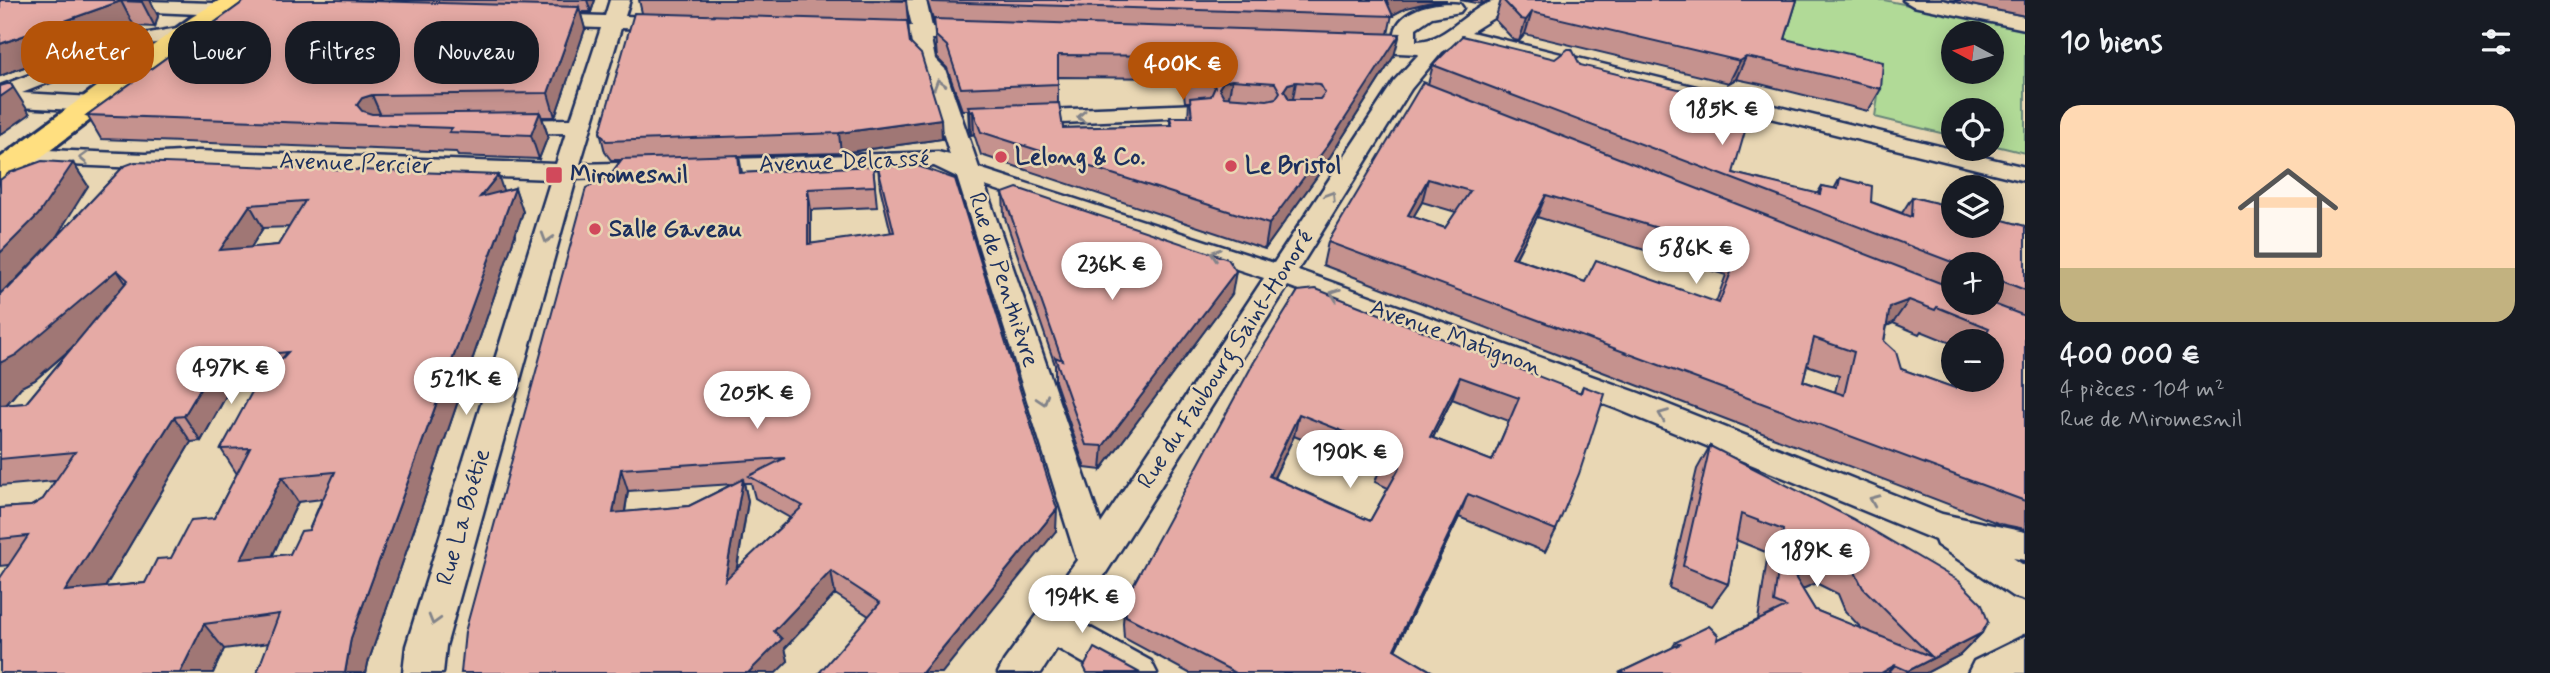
<!DOCTYPE html>
<html lang="fr">
<head>
<meta charset="utf-8">
<style>
  :root { --surface:#171b24; --page:#242831; --text:#f1f3f6; --muted:#9ea1a6; --line:#363941; --accent:#b45309 }
  body { margin:0; font-family:Mynerve,sans-serif; background:var(--page); color:var(--text); height:100vh; display:flex; flex-direction:column; font-size:26px; white-space:nowrap }
  * { box-sizing:border-box; margin:0 }
  p { font-size:23px; color:var(--muted) }
  .icon { flex:none; width:38px; height:38px; fill:none; stroke:currentColor; stroke-width:2; stroke-linecap:round; stroke-linejoin:round }
  .map { position:relative; flex:1; overflow:hidden }
  .details { display:flex; flex-direction:column; background:var(--surface); width:525px }
  .details>* { flex:none }
  .guide { position:absolute; left:21px; top:21px; width:665px; height:63px; display:flex; gap:14px }
  .needle { width:46px; rotate:277deg }
  .fabs { position:absolute; left:1941px; top:21px; display:grid; gap:14px }
  .fabs a { display:grid; place-items:center; width:63px; height:63px; border-radius:50%; background:var(--surface); box-shadow:0 4px 18px #0003; font-size:35px }
  .price { position:absolute; translate:-50% -60px; padding:0 16px; border-radius:24px; background:#fff; color:#222; font-size:23px; line-height:46px; filter:drop-shadow(0 2px 4px #0008) }
  .price::after { content:''; position:absolute; left:50%; top:42px; width:21px; height:16px; margin-left:-10px; background:inherit; clip-path:polygon(0 0,100% 0,50% 100%) }
  .price.on { background:var(--accent); color:#fff }
  ul { padding:0; list-style:none }
  li { display:grid; align-content:center; gap:14px; height:371px; padding:0 35px }
  li+li { border-top:2px solid var(--line) }
  li span { display:grid; place-items:center; height:217px; border-radius:21px; color:#555 }
  li>.icon { margin-inline-start:auto }
  span .icon { width:126px; height:126px; fill:#fffc; stroke-width:1 }
  li b { font-size:30px }
  h2 { display:flex; justify-content:space-between; align-items:center; height:84px; padding:0 35px; font-size:30px }
  .tag { padding:0 24px; border-radius:28px; background:var(--surface); box-shadow:0 4px 18px #0003; font-size:24px; line-height:63px }
  .tag.on { background:var(--accent); color:#fff }
  main { display:flex; flex:1; min-height:0 }
  .map>svg:first-child { display:block }
  .green { fill:#b1da97; stroke:#66847a; stroke-width:2; fill-rule:evenodd }
  .lines { fill:none; stroke-linecap:round; stroke-linejoin:round }
  .minor-casing { stroke:#1b2f5e; stroke-width:5 }
  .major-casing { stroke:#1b2f5e; stroke-width:6 }
  .minor { fill:#e9d7b4; fill-rule:evenodd }
  .major { fill:#ffdf80; fill-rule:evenodd }
  .wall { fill:#c5928e; stroke:#1b2f5e; stroke-width:2; fill-rule:evenodd }
  .shaded-wall { fill:#a07774; stroke:#1b2f5e; stroke-width:2 }
  .building { fill:#e5aaa5; stroke:#1b2f5e; stroke-width:2; fill-rule:evenodd }
  .oneway { stroke:#828389 }
  .poi-dot { fill:#d1495b; stroke:#e9d7b4; stroke-width:2.5 }
  .labels { text-anchor:middle; dominant-baseline:central; stroke-width:5; stroke-linejoin:round; paint-order:stroke }
  .poi-label { font-size:24px; font-weight:bold; fill:#1b2f5e; stroke:#e9d7b4; text-anchor:start }
  .street-label { font-size:24px; fill:#1b2f5e; stroke:#e9d7b4 }
</style>
</head>
<body>
<main>
<div class="map">
<svg width="2025" height="673" viewBox="0 0 2025 673">
  <rect width="100%" height="100%" fill="#e9d7b4"/>
  <filter id="ink" filterUnits="userSpaceOnUse"><feTurbulence type="fractalNoise" baseFrequency=".0143" numOctaves="2"/><feDisplacementMap in="SourceGraphic" scale="14" xChannelSelector="R" yChannelSelector="G"/><feConvolveMatrix kernelMatrix="1 2 1 2 8 2 1 2 1" color-interpolation-filters="sRGB"/></filter>
  <g filter="url(#ink)">
    <!-- green -->
    <path class="green" d="M1744,0h140l141,29v124l-33,-8v-35h-39v26l-78,-19 4,-29 -110,-29zM1953,33h39v39h-39z"/>
    <g class="lines">
      <defs>
        <path id="minor" d="M113,0l132,4 7,2 3,4 -3,4 -7,2 -139,-6 -3,-4 3,-4z
          M610,0h20l-5,16 47,2 7,2 3,4 -3,4 -7,2 -51,-2 -41,136 72,-2 9,2 3,5 -3,5 -9,2 -76,3 -130,467 -3,27h-40l3,-27 145,-467 -353,-14 -35,4 -140,-6 -9,-2 -3,-5 3,-5 9,-2 122,5 53,-3 358,13 10,-31 -62,1 -8,-2 -4,-5 4,-5 8,-2 67,-1 30,-91 -58,-2 -7,-2 -3,-4 3,-4 7,-2 62,2z
          M906,0h20l6,27 51,3 3,4 -3,4 -52,1 4,20 10,10 34,99 295,95 120,-182 25,-27 -61,-3 -7,-2 -3,-4 3,-4 44,-1c-4,-30 41,-40 65,-36l3,4 -3,4 -28,5 -16,11v13c32,1 52,-36 83,-41 7,0 16,0 23,0l-51,32 554,135v14l-567,-140 -16,11 -31,37 -113,181 341,123 303,121 83,18v28l-12,-2 12,8v34l-13,-4 -75,-51 -2,-5 -318,-131 -329,-123 -212,334 75,41 6,12h-56l-44,-25 -16,25h-43l6,-12 73,-101 -120,-383 -23,-11 -232,8 -9,-2 -3,-5 3,-5 9,-2 236,-8 12,3 -26,-84 -10,-10 -3,-23 -50,-3 -3,-4 3,-4 51,-1zM985,186l279,92 -163,246z
          M1903,0h39l83,17v12l-112,-23z
          M189,26l7,2 3,4 -3,4 -52,9 -122,48 71,4 8,2 3,5 -3,5 -8,2 -93,-5v-20l132,-50z
          M1199,104l8,2 3,5 -3,5 -186,9 -8,-2 -4,-5 4,-5 8,-2z
          M2025,636v37h-57l6,-12z"/>
        <path id="major" d="M220,0h35c-6,8 -34,21 -45,29l-199,151 -11,3v-25l192,-141z"/>
      </defs>
      <!-- minor casing -->
      <use href="#minor" class="minor-casing"/>
      <!-- major casing -->
      <use href="#major" class="major-casing"/>
      <!-- minor -->
      <use href="#minor" class="minor"/>
      <!-- major -->
      <use href="#major" class="major"/>
    </g>
    <!-- wall -->
    <path class="wall" d="M0,0h150l8,16 -3,11 -21,-1 -134,50z
      M246,0h349l-4,12h-11l5,17 -30,88h-13l6,19 -9,23 -81,-3 -2,-4 -355,-13 -14,-24z
      M639,0h267l4,43 32,96 -101,14 -102,3 3,17 131,-7 4,41 -66,3v34l80,-11 -11,-46 -2,-20 178,364 -187,85 -34,-22 -50,54 3,13 -327,12 147,-495 13,-18h-10l-6,-8 -5,-20 42,-119zM744,483h7l4,15 35,20 -53,51 11,-68zM733,484l-44,22 -64,6 3,-21z
      M927,0h520l-20,3 -21,5 -14,7 -4,19 6,22 -71,112 -58,81 -284,-94 -7,-21 -3,1 -2,-6 -1,-19h-6l-15,-42 -10,-10 -3,-35zM1058,77l124,1 3,24h4l-1,15h-18v8l-107,3 -5,-25z
      M1460,0h32l-11,4z
      M1501,0h296l-12,39 96,50 -13,22 -108,-27 -24,-5 -7,4 -204,-49 -6,7 -5,-1 -19,-20z
      M1947,0h78v16z
      M1433,65h147l153,108 84,21 5,-8 12,3 6,-11 31,24 31,11 10,-16 113,29v303l-25,-5 -677,-259 5,-23 100,-158zM1422,202l34,10 -11,16 -32,-11zM1537,217l189,58 -10,27 -131,-20 -69,-24zM1953,264h39v39h-39zM1893,323l26,11 2,-3 32,13v-3h39v39h-37l-4,7 -50,-18 -17,-28 3,-15zM1807,365l32,11 -4,16 -32,-11z
      M73,163l15,23 -80,103 116,-123 379,25 12,-3 8,24 -155,451 -2,10h-109l12,-30 -45,6 -11,24h-213l9,-108 -9,1v-58l31,-2 12,-7 12,-18 -55,5v-306zM290,227l-12,18 -28,3 13,-20zM71,349l-45,54 -20,2 15,-18 14,-7zM261,381l-40,68 16,25 -23,44 -69,65 -40,4 86,-145 10,-1 29,-52 14,-7zM322,499l-13,31 -19,24 -18,2 26,-54z
      M1003,193l229,101 -131,176 -16,-2 -30,-87v-16l-51,-150z
      M1298,291l282,102 3,-7 -27,144 -11,22 -86,-35 -64,133 40,23h-246l-65,-35 -1,-15 2,-23zM1452,399l57,22 -17,40 -59,-23zM1294,436l85,35 -4,11 13,6 -18,33 -96,-43z
      M1710,446l272,187 -22,22 -34,18h-307l53,-25 4,-6 41,-2 41,-20 10,-67 -32,-13 -8,44 -16,22 -43,-18 28,-119zM1816,583l22,11 7,17 18,19 -48,-20 -13,-21z"/>
    <!-- shaded-wall -->
    <path class="shaded-wall" d="M142,0h8l8,16 -3,11 -13,-25z
      M587,0h8l-4,12z
      M1386,0h61l-20,3 -21,5 -15,8z
      M1482,0h10l-11,4z
      M121,1l13,25 -134,50v-32z
      M579,7l6,22 -30,88 -7,-24z
      M1532,12l-7,22 -6,7 7,-21z
      M1400,34l-6,22 -71,112 -58,81 4,-25z
      M1746,57l-10,22 -7,4 11,-22z
      M1232,80l-4,22 -12,9 3,-23 4,-6z
      M1296,82l-4,22 -8,-14 4,-6z
      M11,84l19,30 -30,21v-38z
      M372,95l10,23 -16,7 -9,-20 5,-7z
      M973,111l1,23 -3,1 -1,-23z
      M540,112l8,24 -9,23 -8,-24z
      M941,119l1,20 -101,14 -2,-20z
      M73,163l15,23 -33,53 -55,57v-43z
      M498,175l8,24 -26,-2z
      M1428,179l-6,23 -21,36 7,-23z
      M515,188l8,24 -155,451 -2,10h-21l6,-35z
      M808,189l3,21v56l-3,-22z
      M1546,195l-9,22 -33,63 8,-23z
      M250,205l13,23 -29,47 -14,-25z
      M117,270l16,24 -98,86 -14,7 -21,25v-49z
      M1236,271l-4,23 -131,176 2,-24z
      M1909,300l-16,23 -18,7 15,-23z
      M229,358l15,24 -14,7 -29,52 -17,-25 31,-52z
      M1460,377l-8,22 -30,60 8,-22z
      M1299,414l-5,22 -30,62 5,-22z
      M174,417l17,25 -103,174 -23,-25z
      M621,469l7,22 -7,45 -8,-23z
      M282,477l16,25 -39,82 -18,-25z
      M743,479l5,22 -17,101 -6,-22z
      M1468,494l-9,23 -74,154 9,-22z
      M1057,509l-1,22 -114,142h-20z
      M1833,560l-17,23 -38,17 17,-23z
      M831,571l4,23 -50,54 3,13 -12,12h-28l26,-42z
      M204,624l20,25 -11,24h-33z
      M1982,633l-22,22 -34,18h-20l2,-2z
      M1895,665l-7,8h-7z"/>
    <!-- building -->
    <path class="building" d="M0,0h142v2l-21,-1 -121,43z
      M246,0h92l241,7 -31,86 -176,2 -10,3 -5,7 5,6 10,3 168,-2 -9,23 -82,-3 3,-4 -365,-13z
      M863,0h43v1z
      M932,0h454l7,16 -460,-14z
      M1503,0h294l-12,39 98,23 -2,27 -110,-27 -25,-5 -6,4 -208,-49 -6,8 -5,-1z
      M634,13l273,8 3,22 11,11 20,65 -102,14 -233,8 -6,-9z
      M934,19l466,15 -72,111 -59,79 -288,-92 -8,-21 -3,1 -2,-6 91,-3 4,25 109,-3 -2,-8h22l-2,-19 21,-2 4,-9 -4,-6 -23,-2 -3,-23 -127,-1v29l-97,4 -14,-42 -11,-10zM1232,80l43,3 5,9 -4,6 -9,2 -43,-3 -5,-9 4,-6zM1296,82l24,2 5,9 -5,6h-31l-5,-9 4,-6z
      M1462,36l93,23 13,-10h4l8,16 172,42 -19,66 87,21 2,-8 16,3 2,-11 32,8 -1,16 40,15 1,-20 41,10v19h39v-9l33,9v64l-33,-13v-13h-35l-524,-199z
      M1423,82l530,206v15h38l34,13v185l-697,-259zM1428,179l42,12 -25,37 -37,-13zM1546,195l193,57 -20,51 -123,-43 -11,22 -73,-25zM1909,300l26,10 2,-3 52,21 -7,13h10v39h-32l-5,8 -54,-19 -5,-17 -12,-11 6,-34zM1814,338l40,14 -10,43 -41,-14z
      M7,84h4l2,4 -13,9v-11z
      M738,155l2,18 133,-7 2,20 -67,3v55l86,-12 -16,-65 37,-2 40,14 102,330 -135,164h-103l61,-70 -49,-32 -57,60 8,8 -34,34h-287l4,-41 121,-444 22,-10 14,-19zM785,458l-36,18 54,30 -78,74 18,-101 -54,27 -76,7 8,-44z
      M42,161l31,2 -35,52 -38,38v-73l9,-7z
      M135,162l363,13 -18,22 35,-9 -164,450 -6,35h-88l22,-59 -75,10 -24,49h-180v-95l28,-42 -28,3v-31l31,-2 12,-7 32,-47 -75,7v-54l26,-2 102,-123 -11,-10 -101,85 -16,8v-69l6,-6 2,1 116,-123zM305,201l-27,44 -58,5 30,-45zM288,352l-35,38 -32,59 29,-1 -36,70 -23,2 -20,38 -14,1 -12,24 -80,8 109,-174 10,-1 31,-52 14,-6zM335,472l-26,58 -8,1 -11,23 -49,5 41,-82z
      M1017,188l211,71 8,12 -133,175 -17,-1 -31,-88 7,3 -59,-167z
      M1316,289l265,104 2,-7 22,8 -26,80 -23,56 -88,-36 -74,155 40,24h-198l-110,-57 -1,-16 129,-238 44,-71zM1460,377l59,21 -27,63 -62,-24zM1299,414l89,35 -6,11 18,7 -30,54 -101,-45z
      M1710,446l143,73 106,62 23,23 6,18 -6,11 -74,38 -13,-6 -14,8h-262l61,-29 -4,-2 33,-16 9,9 -1,5 69,-33 -12,-5 9,-72 -42,-16 -13,70 -45,-18zM1833,560l22,12 8,16 69,69 -117,-47 -20,-33z
      M1094,648l46,25h-53l-3,-6z"/>
    <!-- one-way arrows -->
    <defs><path id="oneway-chevron" d="M-2-3.5L2.5 0L-2 3.5" fill="none" stroke-width="1.6" stroke-linecap="round" stroke-linejoin="round" transform="scale(1.75)"/></defs>
    <g class="oneway">
      <use href="#oneway-chevron" transform="translate(939 84) rotate(-107)"/>
      <use href="#oneway-chevron" transform="translate(1082 117) rotate(177)"/>
      <use href="#oneway-chevron" transform="translate(84 158) rotate(-178)"/>
      <use href="#oneway-chevron" transform="translate(1331 196) rotate(-58)"/>
      <use href="#oneway-chevron" transform="translate(547 238) rotate(107)"/>
      <use href="#oneway-chevron" transform="translate(1215 254) rotate(-162)"/>
      <use href="#oneway-chevron" transform="translate(1335 294) rotate(-160)"/>
      <use href="#oneway-chevron" transform="translate(1043 400) rotate(72)"/>
      <use href="#oneway-chevron" transform="translate(1663 415) rotate(-158)"/>
      <use href="#oneway-chevron" transform="translate(1874 500) rotate(-157)"/>
      <use href="#oneway-chevron" transform="translate(434 620) rotate(106)"/>
    </g>
  </g>
  <!-- markers -->
  <g class="poi-dot">
    <circle cx="1001" cy="157" r="7"/>
    <circle cx="1231" cy="166" r="7"/>
    <rect x="545" y="166" width="18" height="18" rx="3.5"/>
    <circle cx="595" cy="229" r="7"/>
  </g>
  <g class="labels">
    <!-- poi labels -->
    <g class="poi-label">
      <text x="1015" y="157">Lelong &amp; Co.</text>
      <text x="1245" y="166">Le Bristol</text>
      <text x="570" y="175">Miromesnil</text>
      <text x="609" y="229">Salle Gaveau</text>
    </g>
    <!-- street labels -->
    <g class="street-label">
      <text transform="translate(844 162) rotate(-2)">Avenue Delcassé</text>
      <text transform="translate(356 164) rotate(2)">Avenue Percier</text>
      <text transform="translate(1003 280) rotate(72)">Rue de Penthièvre</text>
      <text transform="translate(1456 338) rotate(20)">Avenue Matignon</text>
      <text transform="translate(1226 360) rotate(-57)">Rue du Faubourg Saint-Honoré</text>
      <text transform="translate(464 517) rotate(-74)">Rue La Boétie</text>
    </g>
  </g>
</svg>
<div class="fabs">
<a><svg class="needle" viewBox="-14 -14 28 28"><path d="M0-13l5 13h-10z" fill="#e53935"/><path d="M0 13l5-13h-10z" fill="#9ea1a6"/></svg></a>
<a><svg class="icon" aria-label="locate" viewBox="0 0 24 24"><circle cx="12" cy="12" r="6"/><path d="M12 2v4M12 18v4M2 12h4M18 12h4"/></svg></a>
<a><svg class="icon" aria-label="layers" viewBox="0 0 24 24"><path d="M12 4l9 5-9 5-9-5zM3 14l9 5 9-5"/></svg></a>
<a>+</a>
<a>−</a>
</div>
<b class="price on" style="left:1183px;top:102px">400K €</b>
<b class="price" style="left:1722px;top:147px">185K €</b>
<b class="price" style="left:1696px;top:286px">586K €</b>
<b class="price" style="left:1112px;top:302px">236K €</b>
<b class="price" style="left:231px;top:406px">497K €</b>
<b class="price" style="left:466px;top:417px">521K €</b>
<b class="price" style="left:757px;top:431px">205K €</b>
<b class="price" style="left:1350px;top:490px">190K €</b>
<b class="price" style="left:1817px;top:589px">189K €</b>
<b class="price" style="left:1082px;top:635px">194K €</b>
<div class="guide">
<a class="tag on">Acheter</a>
<a class="tag">Louer</a>
<a class="tag">Filtres</a>
<a class="tag">Nouveau</a>
</div>
</div>
<section class="details">
<h2>10 biens<svg class="icon" aria-label="filters" viewBox="0 0 24 24"><path d="M4 7h16M4 17h16"/><circle cx="9" cy="7" r="2"/><circle cx="15" cy="17" r="2"/></svg></h2>
<ul>
<li><span style="background:linear-gradient(#ffd9b3 75%,#c2b280 0)"><svg class="icon" aria-label="home" viewBox="0 0 24 24"><path d="M3 11l9-7 9 7M6 9v11h12V9"/></svg></span><div><b>400 000 €</b><p>4 pièces · 104 m²</p><p>Rue de Miromesnil</p></div></li>
</ul>
</section>
</main>
</body>
</html>
